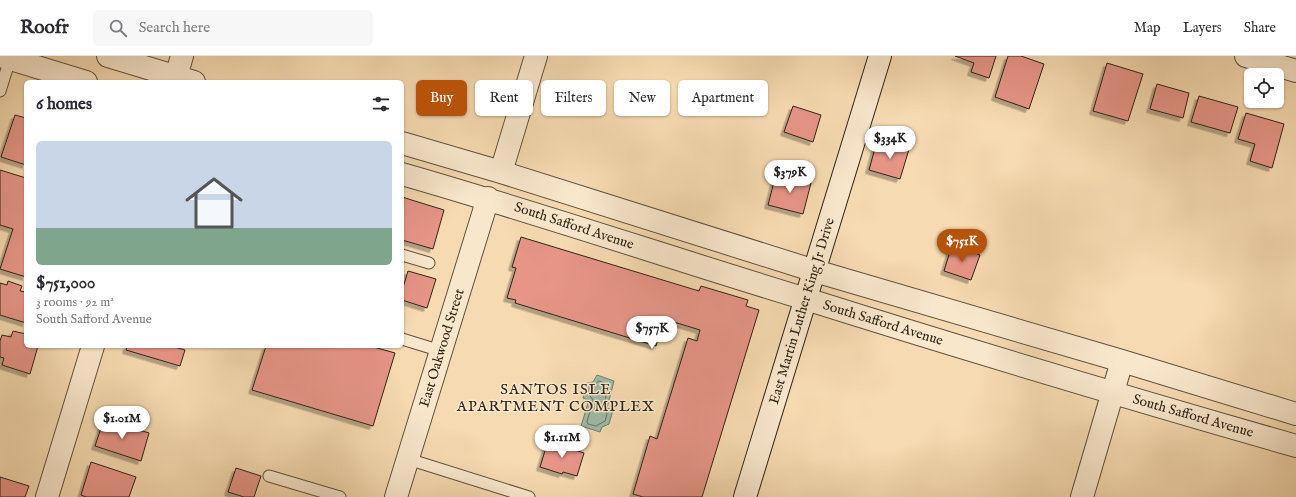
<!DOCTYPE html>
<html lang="en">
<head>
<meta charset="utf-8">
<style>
  :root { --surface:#fff; --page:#f7f7f7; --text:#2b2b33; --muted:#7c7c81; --line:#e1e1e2; --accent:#b45309 }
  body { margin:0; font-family:"IM FELL English",serif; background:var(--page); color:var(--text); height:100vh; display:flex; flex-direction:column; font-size:15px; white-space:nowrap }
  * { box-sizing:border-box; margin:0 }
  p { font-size:13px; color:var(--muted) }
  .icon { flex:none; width:22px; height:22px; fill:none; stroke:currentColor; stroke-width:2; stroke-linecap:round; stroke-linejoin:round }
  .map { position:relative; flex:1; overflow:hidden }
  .sheet { position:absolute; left:24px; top:24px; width:380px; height:268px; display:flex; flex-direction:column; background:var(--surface); border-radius:6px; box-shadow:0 1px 3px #0004 }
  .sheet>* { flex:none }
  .top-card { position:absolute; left:416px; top:24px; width:380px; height:36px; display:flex; gap:8px }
  .buttons { position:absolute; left:1244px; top:12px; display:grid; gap:8px }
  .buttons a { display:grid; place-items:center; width:40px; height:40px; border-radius:6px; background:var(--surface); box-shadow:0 1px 3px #0004; font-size:20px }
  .price { position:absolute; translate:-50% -34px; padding:0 9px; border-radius:14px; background:#fff; color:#222; font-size:13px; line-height:26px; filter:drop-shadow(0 1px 2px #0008) }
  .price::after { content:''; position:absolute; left:50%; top:24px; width:12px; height:9px; margin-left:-6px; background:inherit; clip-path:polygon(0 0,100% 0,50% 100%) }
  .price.selected { background:var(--accent); color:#fff }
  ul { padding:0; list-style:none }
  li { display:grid; align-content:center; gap:8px; height:212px; padding:0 12px }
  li+li { border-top:1px solid var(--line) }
  li span { display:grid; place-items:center; height:124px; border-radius:6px; color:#555 }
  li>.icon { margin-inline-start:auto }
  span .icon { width:72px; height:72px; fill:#fffc; stroke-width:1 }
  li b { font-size:17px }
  h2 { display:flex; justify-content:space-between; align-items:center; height:48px; padding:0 12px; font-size:17px }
  .tag { padding:0 14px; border-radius:6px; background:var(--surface); box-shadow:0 1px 3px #0004; font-size:14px; line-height:36px }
  .tag.selected { background:var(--accent); color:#fff }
  header { display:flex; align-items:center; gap:24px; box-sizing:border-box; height:56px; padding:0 20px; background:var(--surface); border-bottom:1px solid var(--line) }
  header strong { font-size:19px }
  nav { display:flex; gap:22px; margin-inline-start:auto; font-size:14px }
  .search { width:280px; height:36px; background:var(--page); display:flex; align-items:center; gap:10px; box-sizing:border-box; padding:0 14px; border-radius:6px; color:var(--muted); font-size:15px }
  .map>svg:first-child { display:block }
  .water { fill:#9ebba6; stroke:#717f6d }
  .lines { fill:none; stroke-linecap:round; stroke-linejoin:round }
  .shore { stroke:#66705f; stroke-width:1 }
  .building { fill:#e69587; stroke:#2e2418; filter:url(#shadow) }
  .lane-casing { stroke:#60523e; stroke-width:13 }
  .street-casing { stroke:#60523e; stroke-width:24 }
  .secondary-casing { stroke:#2e2418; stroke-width:24 }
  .lane { stroke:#f9e7cc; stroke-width:11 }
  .street { stroke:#f9e7cc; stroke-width:22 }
  .secondary { stroke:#f9e7cc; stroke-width:22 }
  .labels { text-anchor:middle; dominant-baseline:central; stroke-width:3; stroke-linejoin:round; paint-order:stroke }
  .street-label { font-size:14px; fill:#2e2418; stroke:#f9e7cc }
  .neighbourhood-label { font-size:15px; letter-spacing:1px; fill:#2e2418; stroke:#f9e7cc }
</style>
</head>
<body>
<header>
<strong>Roofr</strong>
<div class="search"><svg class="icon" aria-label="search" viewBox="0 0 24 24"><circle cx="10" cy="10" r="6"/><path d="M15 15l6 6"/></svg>Search here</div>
<nav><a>Map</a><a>Layers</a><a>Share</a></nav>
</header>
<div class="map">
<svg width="1296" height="441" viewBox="0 0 1296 441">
  <defs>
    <filter id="shadow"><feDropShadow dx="-3.5" dy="3.5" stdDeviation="0" flood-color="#0004"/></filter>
  </defs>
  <rect width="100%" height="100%" fill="#f6dab1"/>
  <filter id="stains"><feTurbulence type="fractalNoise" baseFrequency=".005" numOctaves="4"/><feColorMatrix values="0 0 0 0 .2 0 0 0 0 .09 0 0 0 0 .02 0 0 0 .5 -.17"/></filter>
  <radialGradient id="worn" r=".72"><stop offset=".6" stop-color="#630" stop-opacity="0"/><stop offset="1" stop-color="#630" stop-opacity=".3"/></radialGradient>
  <!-- water -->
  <path class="water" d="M597,319l17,6 -7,27 6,2 -4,14 -7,3 -2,5 -19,-6 8,-26 -6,-2 4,-15 6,-1z"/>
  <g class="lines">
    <!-- shore -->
    <path class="shore" d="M599,325l10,4 -6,22 4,7 -2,7 -9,5 -8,-2 -1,-2 6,-22 -5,-7 2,-6 5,-2z"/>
  </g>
  <!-- building -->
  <path class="building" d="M955,0h41l-7,22 -18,-6 3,-9z
    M1008,0h13l23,8 -15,45 -34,-12z
    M1107,7l36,11 -15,47 -35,-10z
    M1157,28l32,9 -6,25 -33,-9z
    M1199,40l39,11 -8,26 -39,-11z
    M793,50l28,9 -8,27 -29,-10z
    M1246,57l38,11 -12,44 -22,-7 5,-17 -17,-5z
    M15,59l11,3v47l-25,-8z
    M893,85l17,5 -10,33 -31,-9 6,-22 15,4z
    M0,114l26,8v99l-26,-8 13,-40 -13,-4z
    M776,118l35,9 -8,31 -35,-9z
    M402,141l42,13 -11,39 -31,-9z
    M521,181l178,54 2,-5 47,14 -2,6 13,4 -57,187h-59l-10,-3 17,-58 7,3 31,-101 9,3 3,-11 -36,-11 -8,27 -141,-43 1,-3 -9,-2 9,-30 -4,-1z
    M952,189l28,10 -9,25 -27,-9z
    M408,215l28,8 -9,29 -25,-8v-9z
    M8,225l14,5 -2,5 6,1v31l-26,-8v-32l7,2z
    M13,275l13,3v12h12l-8,28 -28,-9 2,-7 -4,-1v-16l2,-6 9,2z
    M127,290h44l14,4 -5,16 -54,-16z
    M266,290h104l25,7 -22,73 -121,-36z
    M104,363l45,14 -8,28 -46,-15z
    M548,385l36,12 -7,23 -14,-4 -1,2 -22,-7z
    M91,406l45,15 -7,20h-43l-5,-2z
    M236,412l25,8 -7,21h-10l-16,-5z
    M0,421l29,9 -4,11h-25z"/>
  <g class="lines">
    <defs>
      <path id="lane" d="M0,35l10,-32
        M402,199l27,8
        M402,283l39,12
        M408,403l121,38
        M269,420l71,21"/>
      <path id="street" d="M1,0l85,26
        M108,0l86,26
        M1246,0l50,15
        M176,21l6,-21
        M402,87l99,29 314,99 307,90 174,53
        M501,116l35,-116
        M402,118c136,39 269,84 404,125 162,51 326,100 490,147
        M47,441l46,-151
        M396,441l92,-299
        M1082,441l40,-136"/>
      <path id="secondary" d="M745,441l135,-441"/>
    </defs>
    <!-- lane casing -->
    <use href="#lane" class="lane-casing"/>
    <!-- street casing -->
    <use href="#street" class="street-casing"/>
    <!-- secondary casing -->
    <use href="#secondary" class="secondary-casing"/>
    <!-- lane -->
    <use href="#lane" class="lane"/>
    <!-- street -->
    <use href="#street" class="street"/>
    <!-- secondary -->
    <use href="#secondary" class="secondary"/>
  </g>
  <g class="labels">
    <!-- street labels -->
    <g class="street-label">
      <text transform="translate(574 170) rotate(18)">South Safford Avenue</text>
      <text transform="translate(802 255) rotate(-73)">East Martin Luther King Jr Drive</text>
      <text transform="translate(883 267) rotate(17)">South Safford Avenue</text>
      <text transform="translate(442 292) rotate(-73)">East Oakwood Street</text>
      <text transform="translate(1193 360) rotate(16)">South Safford Avenue</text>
    </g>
    <!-- neighbourhood labels -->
    <g class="neighbourhood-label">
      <text x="556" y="333">SANTOS ISLE<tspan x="556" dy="17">APARTMENT COMPLEX</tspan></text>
    </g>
  </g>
  <rect width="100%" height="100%" filter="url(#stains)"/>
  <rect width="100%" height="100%" fill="url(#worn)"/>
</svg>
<div class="buttons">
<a><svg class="icon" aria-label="locate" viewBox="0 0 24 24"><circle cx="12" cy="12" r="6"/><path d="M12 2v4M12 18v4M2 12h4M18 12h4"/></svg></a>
</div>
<b class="price" style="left:890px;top:104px">$334K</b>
<b class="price" style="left:790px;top:138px">$379K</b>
<b class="price selected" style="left:962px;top:207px">$751K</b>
<b class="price" style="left:652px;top:294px">$757K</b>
<b class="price" style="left:122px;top:384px">$1.01M</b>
<b class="price" style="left:562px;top:403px">$1.11M</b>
<div class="top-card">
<a class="tag selected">Buy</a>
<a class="tag">Rent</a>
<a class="tag">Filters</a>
<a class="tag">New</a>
<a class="tag">Apartment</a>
</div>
<section class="sheet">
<h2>6 homes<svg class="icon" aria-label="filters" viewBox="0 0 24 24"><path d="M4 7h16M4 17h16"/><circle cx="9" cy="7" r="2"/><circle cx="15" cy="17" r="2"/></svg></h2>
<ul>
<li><span style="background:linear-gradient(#c9d6e8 70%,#7fa58c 0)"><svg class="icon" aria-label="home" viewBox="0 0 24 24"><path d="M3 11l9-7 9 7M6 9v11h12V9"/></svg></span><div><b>$751,000</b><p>3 rooms · 92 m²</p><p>South Safford Avenue</p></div></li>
</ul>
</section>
</div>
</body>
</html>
